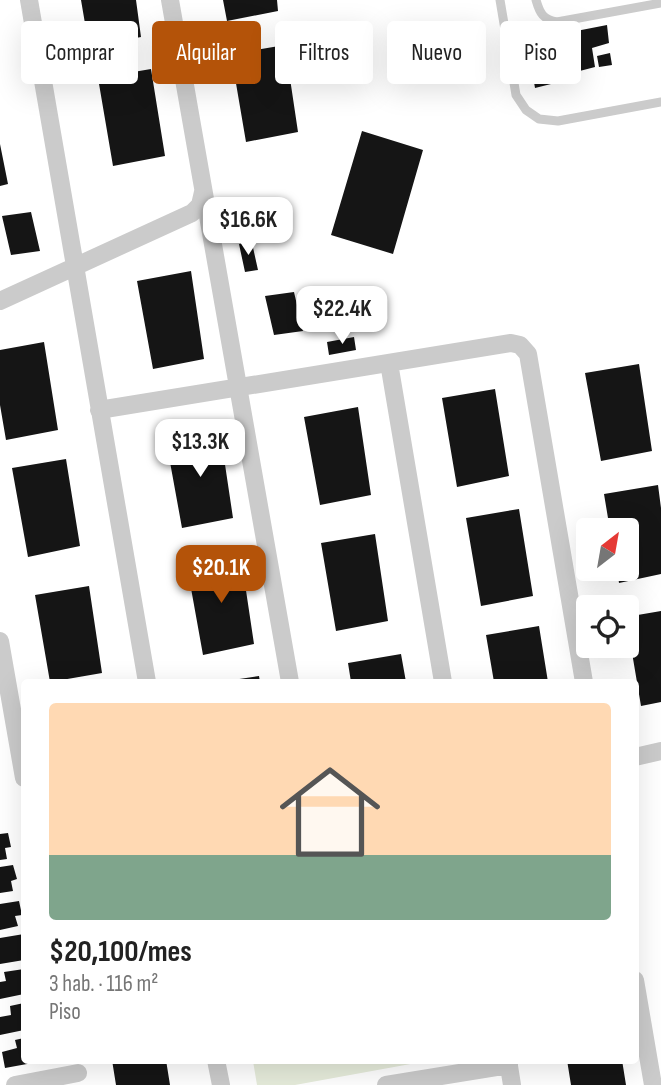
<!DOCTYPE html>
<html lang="es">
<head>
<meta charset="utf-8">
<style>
  :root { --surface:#fff; --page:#f2f2f2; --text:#222; --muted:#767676; --line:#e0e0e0; --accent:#b45309 }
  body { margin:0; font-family:"Sofia Sans Condensed",sans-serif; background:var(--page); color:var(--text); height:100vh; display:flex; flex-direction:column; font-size:26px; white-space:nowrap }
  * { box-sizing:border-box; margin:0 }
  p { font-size:23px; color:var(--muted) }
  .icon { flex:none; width:38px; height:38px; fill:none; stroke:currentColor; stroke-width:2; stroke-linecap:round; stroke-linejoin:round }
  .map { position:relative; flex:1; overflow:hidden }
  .sheet { position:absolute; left:21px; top:679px; width:618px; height:385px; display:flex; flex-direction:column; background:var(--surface); border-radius:7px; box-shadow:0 7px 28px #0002 }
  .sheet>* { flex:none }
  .guide { position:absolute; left:21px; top:21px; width:620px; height:63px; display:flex; gap:14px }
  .needle { width:46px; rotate:31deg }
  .controls { position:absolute; left:576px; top:518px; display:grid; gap:14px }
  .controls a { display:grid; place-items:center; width:63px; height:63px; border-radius:7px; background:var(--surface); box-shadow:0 7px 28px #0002; font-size:35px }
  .price { position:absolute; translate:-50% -60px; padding:0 16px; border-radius:14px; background:#fff; color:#222; font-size:23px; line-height:46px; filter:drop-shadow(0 2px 4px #0008) }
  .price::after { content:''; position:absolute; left:50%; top:42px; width:21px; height:16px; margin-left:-10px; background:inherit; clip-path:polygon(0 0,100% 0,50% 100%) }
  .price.on { background:var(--accent); color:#fff }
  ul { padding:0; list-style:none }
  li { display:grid; align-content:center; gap:14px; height:371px; padding:0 28px }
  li+li { border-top:2px solid var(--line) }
  li span { display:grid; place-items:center; height:217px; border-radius:7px; color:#555 }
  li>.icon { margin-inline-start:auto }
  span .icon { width:126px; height:126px; fill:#fffc; stroke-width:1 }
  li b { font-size:30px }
  .pill { padding:0 24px; border-radius:7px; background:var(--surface); box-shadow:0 7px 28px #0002; font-size:24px; line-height:63px }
  .pill.on { background:var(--accent); color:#fff }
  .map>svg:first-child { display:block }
  .green { fill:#e6ecdb }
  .building { fill:#151515 }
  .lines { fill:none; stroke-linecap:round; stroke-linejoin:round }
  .lane { stroke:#cbcbcb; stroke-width:9 }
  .street { stroke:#cbcbcb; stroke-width:18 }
</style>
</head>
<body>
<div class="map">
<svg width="661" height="1085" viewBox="0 0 661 1085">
  <rect width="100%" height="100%" fill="#fff"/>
  <!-- green -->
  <path class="green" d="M253,1061v-1l174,1 -132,24h-38z"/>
  <!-- building -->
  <path class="building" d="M81,0h55l5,37 -52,10z
    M223,0h54l1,11 -51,10z
    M607,25l2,18 -17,5 3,19 -23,6 -6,-40z
    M548,42l7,41 -20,5 -7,-41z
    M285,45l13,87 -52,10 -15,-88z
    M610,53l2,12 -13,2 -2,-11z
    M151,69l14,87 -52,10 -15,-88z
    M362,131l61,19 -30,104 -62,-19z
    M0,144l8,40 -8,2z
    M31,212l9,39 -29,4 -9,-39z
    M252,243l6,27 -13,2 -6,-28z
    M191,271l13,88 -51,10 -16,-88z
    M294,292l9,39 -29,4 -9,-39z
    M354,337l2,13 -27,5 -2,-13z
    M44,342l14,88 -52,10 -6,-35v-55z
    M639,364l13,87 -51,10 -16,-88z
    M495,389l14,87 -52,11 -15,-89z
    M358,407l13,88 -51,10 -16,-88z
    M220,431l13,87 -51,10 -16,-88z
    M66,459l14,87 -52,11 -16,-89z
    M658,485l3,23v66l-42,9 -2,-14h9v-39h-16l-6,-36z
    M519,509l14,87 -52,10 -15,-88z
    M375,534l13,87 -52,10 -15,-88z
    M241,557l13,87 -51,11 -16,-89z
    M89,586l13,87 -52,9 -15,-87z
    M661,611v91l-20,4 -15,-89z
    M539,626l9,56h-54l-8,-47z
    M401,654l5,28h-55l-3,-19z
    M259,676l1,6h-34v-1z
    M8,833l3,14 -6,1 2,11 -7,1v-26z
    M13,865l4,14 -6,2 2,10 -13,2v-26z
    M19,901l3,14 -7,1 3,10 -18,4v-26z
    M24,934v14l-3,1 3,11 -24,4v-26z
    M24,969v25l-24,5v-17l6,-1 -2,-9z
    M24,1003v27l-24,5v-18l11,-2 -1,-9z
    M24,1038v22l14,2 -33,6 -3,-16 15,-4 -2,-8z
    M112,1060h54l4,25h-54z
    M567,1060h55l4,25h-55z"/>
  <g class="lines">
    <!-- lane -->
    <path class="lane" d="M500,0l16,95 10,15 13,9 19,2 103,-19
      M536,0c4,14 7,19 21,22l104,-19"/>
    <!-- street -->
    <path class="street" d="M29,0l118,682
      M170,0l120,682
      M0,301l192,-88 8,-8 3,-13
      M389,363l54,319
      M99,410l412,-67 9,2 8,9 56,328
      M0,641l24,137
      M635,757l26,-6
      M635,980l18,105
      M216,1060l5,25
      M508,1060l4,25
      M15,1085l63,-12
      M386,1085l123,-20"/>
  </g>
</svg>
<div class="controls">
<a><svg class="needle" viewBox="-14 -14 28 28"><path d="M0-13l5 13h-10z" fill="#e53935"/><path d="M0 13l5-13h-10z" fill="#767676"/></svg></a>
<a><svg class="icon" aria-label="locate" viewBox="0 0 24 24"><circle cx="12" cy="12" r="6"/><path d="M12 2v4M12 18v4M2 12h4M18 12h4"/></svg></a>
</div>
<b class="price" style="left:248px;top:257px">$16.6K</b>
<b class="price" style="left:342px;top:346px">$22.4K</b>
<b class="price" style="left:200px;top:479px">$13.3K</b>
<b class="price on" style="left:221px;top:605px">$20.1K</b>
<div class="guide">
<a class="pill">Comprar</a>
<a class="pill on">Alquilar</a>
<a class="pill">Filtros</a>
<a class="pill">Nuevo</a>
<a class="pill">Piso</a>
</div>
<section class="sheet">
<ul>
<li><span style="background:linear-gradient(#ffd9b3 70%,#7fa58c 0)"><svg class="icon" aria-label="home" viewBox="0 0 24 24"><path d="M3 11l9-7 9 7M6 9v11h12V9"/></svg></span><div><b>$20,100/mes</b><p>3 hab. · 116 m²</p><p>Piso</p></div></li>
</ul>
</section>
</div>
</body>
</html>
